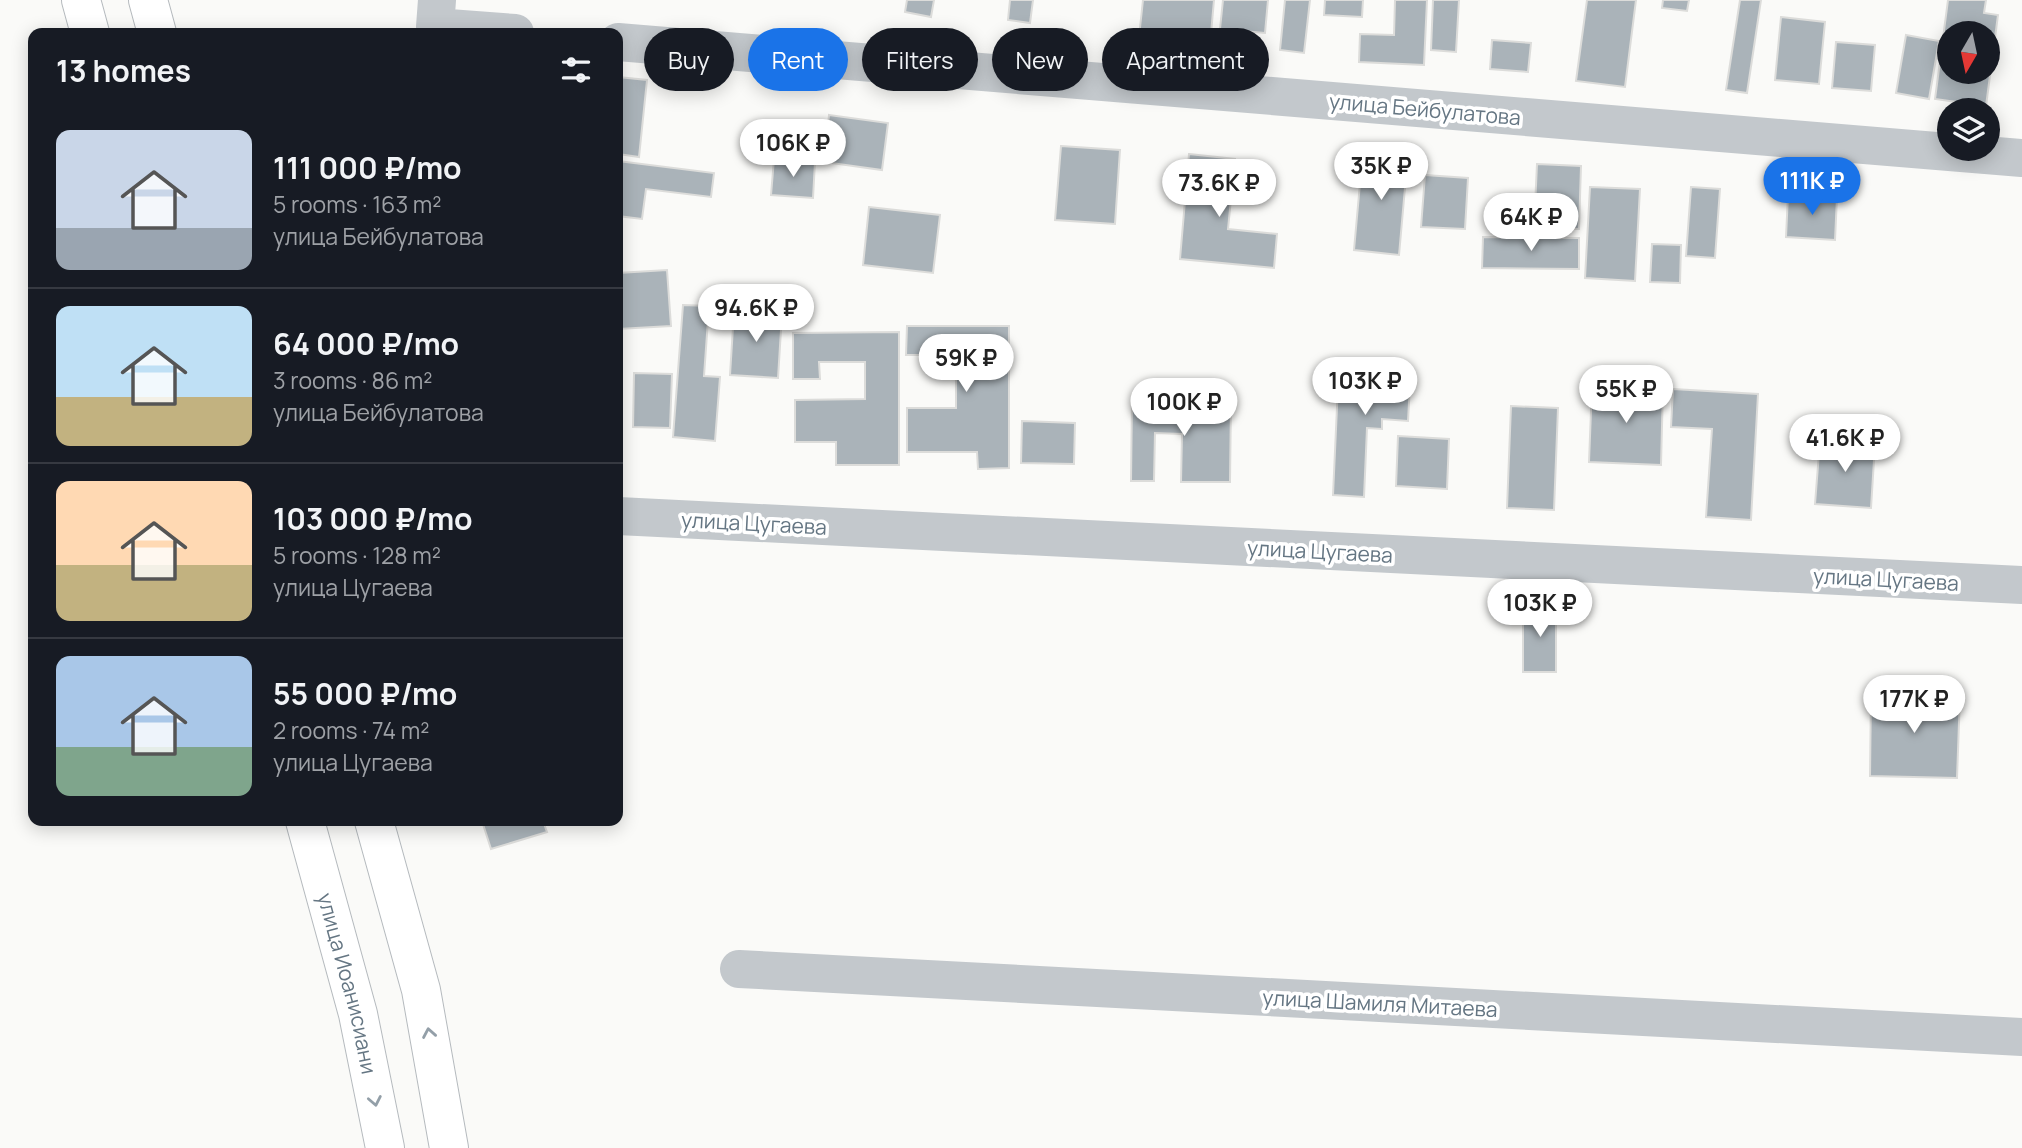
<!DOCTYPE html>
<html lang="en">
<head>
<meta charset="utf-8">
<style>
  :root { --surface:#171b24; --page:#20242c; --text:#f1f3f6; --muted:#9ea1a6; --line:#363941; --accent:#1a73e8 }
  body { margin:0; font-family:Manrope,sans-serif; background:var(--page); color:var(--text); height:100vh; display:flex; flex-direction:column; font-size:26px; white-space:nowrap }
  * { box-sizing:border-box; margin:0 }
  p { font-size:23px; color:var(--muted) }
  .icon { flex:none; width:38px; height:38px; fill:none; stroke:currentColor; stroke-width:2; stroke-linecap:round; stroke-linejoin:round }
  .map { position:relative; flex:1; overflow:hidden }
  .details { position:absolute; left:28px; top:28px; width:595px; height:798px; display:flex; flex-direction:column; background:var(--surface); border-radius:14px; box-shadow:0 4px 18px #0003 }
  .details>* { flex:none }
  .banner { position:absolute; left:644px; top:28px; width:665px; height:63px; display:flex; gap:14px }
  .needle { width:46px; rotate:189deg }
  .tools { position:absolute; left:1937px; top:21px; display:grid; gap:14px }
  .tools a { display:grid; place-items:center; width:63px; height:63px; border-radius:50%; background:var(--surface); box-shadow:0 4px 18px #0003; font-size:35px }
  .price { position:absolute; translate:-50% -60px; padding:0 16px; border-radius:24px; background:#fff; color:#222; font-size:23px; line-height:46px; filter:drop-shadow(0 2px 4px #0008) }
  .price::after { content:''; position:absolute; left:50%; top:42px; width:21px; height:16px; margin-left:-10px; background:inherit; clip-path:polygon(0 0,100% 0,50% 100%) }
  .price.current { background:var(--accent); color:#fff }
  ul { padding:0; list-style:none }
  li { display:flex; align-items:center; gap:21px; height:175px; padding:0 28px }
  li+li { border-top:2px solid var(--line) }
  li span { display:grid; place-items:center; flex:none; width:196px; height:140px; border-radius:14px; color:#555 }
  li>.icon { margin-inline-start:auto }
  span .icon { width:84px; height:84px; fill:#fffc; stroke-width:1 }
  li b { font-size:30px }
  h2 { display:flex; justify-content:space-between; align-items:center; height:84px; padding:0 28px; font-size:30px }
  .pill { padding:0 24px; border-radius:32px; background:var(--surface); box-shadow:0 4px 18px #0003; font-size:24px; line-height:63px }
  .pill.current { background:var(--accent); color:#fff }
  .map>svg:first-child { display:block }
  .building { fill:#aab3b9; stroke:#dcdcda; stroke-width:2; fill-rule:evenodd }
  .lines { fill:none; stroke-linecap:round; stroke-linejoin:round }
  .major-casing { stroke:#b5babe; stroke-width:40 }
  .minor { stroke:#c3c8cc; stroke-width:38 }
  .major { stroke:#fff; stroke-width:38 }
  .oneway { stroke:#939fa8 }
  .labels { text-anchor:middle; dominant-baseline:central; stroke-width:7; stroke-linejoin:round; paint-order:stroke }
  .street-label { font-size:21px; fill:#657683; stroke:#fff }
</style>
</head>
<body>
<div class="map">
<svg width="2022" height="1148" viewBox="0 0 2022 1148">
  <rect width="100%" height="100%" fill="#fafaf8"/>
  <!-- building -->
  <path class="building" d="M907,0h27l-3,17 -26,-5z
    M1010,0h23l-3,23 -22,-3z
    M1143,0h71l-4,45 -71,-8z
    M1223,0h45l-3,33 -45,-4z
    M1285,0h25l-6,53 -24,-3z
    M1325,0h38l-1,17 -38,-2z
    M1395,0h32l-3,65 -65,-3 1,-28 34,1z
    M1433,0h26l-3,52 -25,-2z
    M1587,0h49l-11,87 -49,-6z
    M1663,0h26l-2,11 -25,-3z
    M1740,0h21l-14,93 -21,-3z
    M1948,0h38l-2,13 14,2 -12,91 -51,-7zM1950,33h38v39h-38z
    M1781,17l44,5 -6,62 -44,-4z
    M1906,35l33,6 -10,58 -33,-6z
    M1492,40l39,3 -3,29 -38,-3z
    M1836,42l39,3 -4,46 -39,-3z
    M618,77l29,3 -8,77 -21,-3z
    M829,115l59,8 -6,47 -58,-8z
    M1061,146l59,4 -5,74 -60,-4z
    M1363,150l45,4 -9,101 -45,-5z
    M1189,154l46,5 -7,70 49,5 -3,34 -94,-9z
    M774,159l41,3 -2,36 -42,-3z
    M618,161l96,12 -3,24 -65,-8 -4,30 -24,-3z
    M1537,164l44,2 -2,63 -45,-1z
    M1425,175l43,3 -3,51 -44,-2z
    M1590,187l50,2 -5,92 -50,-3z
    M1691,187l29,2 -5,69 -29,-2z
    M1788,195l49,2 -2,43 -49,-3z
    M869,207l71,8 -7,58 -70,-8z
    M1483,237l96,1v31l-97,-1z
    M1652,244l29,1 -1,38 -30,-1z
    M667,270l4,56 -53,3v-56z
    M683,305l26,1 -5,70 16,1 -5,64 -42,-4z
    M734,311l48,3 -4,64 -48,-3z
    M907,326h102v142l-31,1 -1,-17h-70v-44h49v-53h-50z
    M899,332v133h-63v-23h-41v-42l70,-1v-37h-46l1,17h-27v-46z
    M1339,363l72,3 -3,55 -26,-2v10l-15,-1 -3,69 -31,-2z
    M634,373l38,1 -2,54 -37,-1z
    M1592,385l71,3 -2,77 -72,-3z
    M1673,389l85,5 -7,126 -45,-3 6,-88 -41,-2z
    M1132,400l99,1 -1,81h-49l1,-48 -27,-1 -1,48h-23z
    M1511,406l47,2 -4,102 -47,-2z
    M1022,421l53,2 -1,41 -53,-1z
    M1398,436l51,3 -2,50 -51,-3z
    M1820,440l55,4 -4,64 -56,-4z
    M1523,607h33v65h-33z
    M1871,692l89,3 -3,83 -87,-2z
    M482,821h61l4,11 -56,17z"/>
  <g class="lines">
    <defs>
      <g id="major">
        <path d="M81,0l9,33"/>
        <path d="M148,0l9,33"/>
        <path id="s1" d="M305,821l53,193 27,134"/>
        <path d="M374,821l47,169 28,158"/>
      </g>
    </defs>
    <!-- major casing -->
    <use href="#major" class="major-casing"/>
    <!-- minor -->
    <path class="minor" d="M437,0l-2,27 80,6
      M618,42l1404,116
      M618,516l1404,69
      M739,969l1283,68"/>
    <!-- major -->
    <use href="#major" class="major"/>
  </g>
  <!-- one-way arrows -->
  <defs><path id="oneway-chevron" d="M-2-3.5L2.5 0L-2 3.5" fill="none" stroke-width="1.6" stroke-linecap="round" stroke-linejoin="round" transform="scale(1.75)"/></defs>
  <g class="oneway">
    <use href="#oneway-chevron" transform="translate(429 1033) rotate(-100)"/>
    <use href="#oneway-chevron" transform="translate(375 1101) rotate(79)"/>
  </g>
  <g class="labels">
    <!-- street labels -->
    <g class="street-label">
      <text transform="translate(1425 109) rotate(5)">улица Бейбулатова</text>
      <text transform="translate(754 523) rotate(3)">улица Цугаева</text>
      <text transform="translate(1320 551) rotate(3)">улица Цугаева</text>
      <text transform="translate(1886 579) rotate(3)">улица Цугаева</text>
      <text stroke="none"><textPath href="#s1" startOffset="168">улица Иоанисиани</textPath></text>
      <text transform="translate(1380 1003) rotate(3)">улица Шамиля Митаева</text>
    </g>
  </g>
</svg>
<div class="tools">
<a><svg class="needle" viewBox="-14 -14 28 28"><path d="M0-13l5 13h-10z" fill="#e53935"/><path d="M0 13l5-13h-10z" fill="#9ea1a6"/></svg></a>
<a><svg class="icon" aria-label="layers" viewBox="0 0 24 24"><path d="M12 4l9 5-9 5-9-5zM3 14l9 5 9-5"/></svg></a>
</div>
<b class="price" style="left:793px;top:179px">106K ₽</b>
<b class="price" style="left:1381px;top:202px">35K ₽</b>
<b class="price current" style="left:1812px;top:217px">111K ₽</b>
<b class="price" style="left:1219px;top:219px">73.6K ₽</b>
<b class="price" style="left:1531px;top:253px">64K ₽</b>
<b class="price" style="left:756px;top:344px">94.6K ₽</b>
<b class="price" style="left:966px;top:394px">59K ₽</b>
<b class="price" style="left:1365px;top:417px">103K ₽</b>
<b class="price" style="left:1626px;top:425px">55K ₽</b>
<b class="price" style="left:1184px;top:438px">100K ₽</b>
<b class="price" style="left:1845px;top:474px">41.6K ₽</b>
<b class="price" style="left:1540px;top:639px">103K ₽</b>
<b class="price" style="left:1914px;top:735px">177K ₽</b>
<div class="banner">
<a class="pill">Buy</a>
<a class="pill current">Rent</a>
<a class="pill">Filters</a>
<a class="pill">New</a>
<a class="pill">Apartment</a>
</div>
<section class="details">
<h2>13 homes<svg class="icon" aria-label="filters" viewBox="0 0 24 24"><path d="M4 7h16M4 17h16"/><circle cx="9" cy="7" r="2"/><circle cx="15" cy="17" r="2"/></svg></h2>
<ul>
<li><span style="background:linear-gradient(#c9d6e8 70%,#9aa5b1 0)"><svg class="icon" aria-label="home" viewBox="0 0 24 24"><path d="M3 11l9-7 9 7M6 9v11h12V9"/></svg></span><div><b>111 000 ₽/mo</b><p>5 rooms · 163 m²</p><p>улица Бейбулатова</p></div></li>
<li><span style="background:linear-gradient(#bfe0f5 65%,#c2b280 0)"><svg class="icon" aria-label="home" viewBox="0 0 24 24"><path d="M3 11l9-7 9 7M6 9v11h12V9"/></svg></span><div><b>64 000 ₽/mo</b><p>3 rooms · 86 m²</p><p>улица Бейбулатова</p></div></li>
<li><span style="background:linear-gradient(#ffd9b3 60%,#c2b280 0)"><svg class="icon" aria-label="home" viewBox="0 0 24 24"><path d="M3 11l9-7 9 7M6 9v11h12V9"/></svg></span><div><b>103 000 ₽/mo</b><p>5 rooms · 128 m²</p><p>улица Цугаева</p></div></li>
<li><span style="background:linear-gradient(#a9c7e8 65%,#7fa58c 0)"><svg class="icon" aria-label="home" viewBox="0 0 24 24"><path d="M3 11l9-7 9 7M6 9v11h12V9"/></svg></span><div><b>55 000 ₽/mo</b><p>2 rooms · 74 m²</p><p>улица Цугаева</p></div></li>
</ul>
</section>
</div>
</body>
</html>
